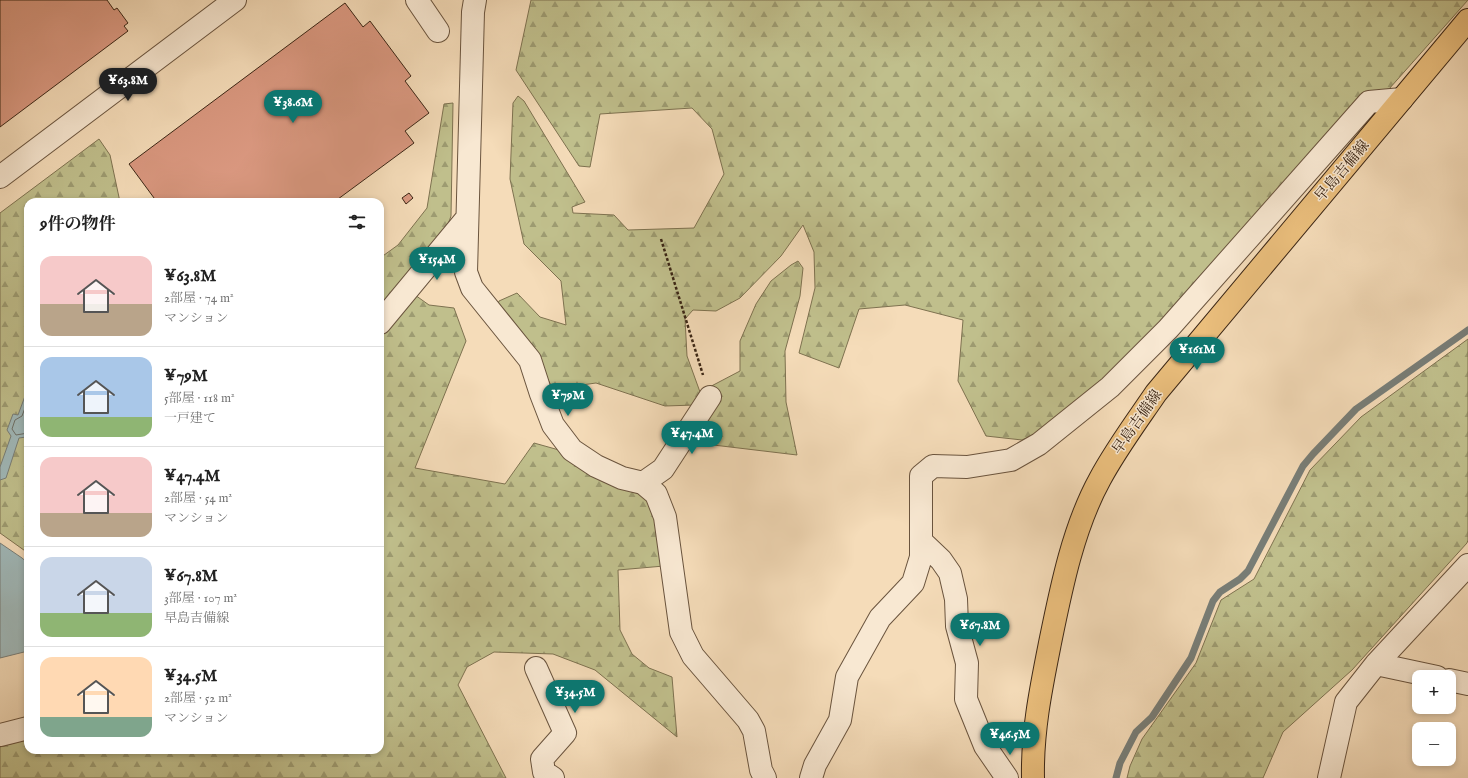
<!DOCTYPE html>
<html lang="ja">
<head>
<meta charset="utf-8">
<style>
  :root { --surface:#fff; --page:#f6f6f6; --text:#222; --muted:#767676; --line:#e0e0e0; --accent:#0f766e }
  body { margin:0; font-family:"IM FELL English","Noto Serif JP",serif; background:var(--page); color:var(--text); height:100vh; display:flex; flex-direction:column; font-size:15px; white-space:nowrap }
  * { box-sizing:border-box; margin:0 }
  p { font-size:13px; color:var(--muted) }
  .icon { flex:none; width:22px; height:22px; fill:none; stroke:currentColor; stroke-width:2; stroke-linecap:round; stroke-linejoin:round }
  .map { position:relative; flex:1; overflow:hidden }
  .sheet { position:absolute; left:24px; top:198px; width:360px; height:556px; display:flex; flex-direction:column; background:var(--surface); border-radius:12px; box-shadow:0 2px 6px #0003 }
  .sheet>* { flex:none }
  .fabs { position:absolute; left:1412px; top:670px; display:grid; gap:8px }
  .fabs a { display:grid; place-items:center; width:44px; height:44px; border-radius:8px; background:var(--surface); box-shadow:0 2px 6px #0003; font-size:20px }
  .price { position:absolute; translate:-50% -34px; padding:0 9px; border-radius:14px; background:var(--accent); color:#fff; font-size:13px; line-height:26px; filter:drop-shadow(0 1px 2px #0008) }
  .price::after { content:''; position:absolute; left:50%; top:24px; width:12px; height:9px; margin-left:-6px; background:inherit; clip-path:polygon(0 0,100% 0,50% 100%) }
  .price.selected { background:#222; color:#fff }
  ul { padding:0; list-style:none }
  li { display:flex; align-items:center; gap:12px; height:100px; padding:0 16px }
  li+li { border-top:1px solid var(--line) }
  li span { display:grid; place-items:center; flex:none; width:112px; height:80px; border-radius:12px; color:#555 }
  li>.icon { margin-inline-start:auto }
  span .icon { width:48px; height:48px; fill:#fffc; stroke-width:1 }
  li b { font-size:17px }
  h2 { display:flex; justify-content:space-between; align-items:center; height:48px; padding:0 16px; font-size:17px }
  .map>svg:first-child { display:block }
  .forest { fill:url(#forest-firs); stroke:#7e7250 }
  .water { fill:#a0b9ba; stroke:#787e78 }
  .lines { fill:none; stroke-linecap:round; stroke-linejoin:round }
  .shore { stroke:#6e7068; stroke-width:1 }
  .stream { stroke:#787e78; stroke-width:7 }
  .building { fill:#da9880; stroke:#3b2615 }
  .minor-casing { stroke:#6a543e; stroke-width:24 }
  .major-casing { stroke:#3b2615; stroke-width:24 }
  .path { stroke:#3b2615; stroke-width:2.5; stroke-dasharray:3 2; stroke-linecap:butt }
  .minor { stroke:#f8e8d2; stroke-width:22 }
  .major { stroke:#eabe7c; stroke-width:22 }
  .labels { text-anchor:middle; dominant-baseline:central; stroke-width:3; stroke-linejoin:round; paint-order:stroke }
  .street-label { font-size:15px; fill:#3b2615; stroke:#f8e8d2 }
</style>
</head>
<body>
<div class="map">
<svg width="1468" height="778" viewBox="0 0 1468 778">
  <defs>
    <pattern id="forest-firs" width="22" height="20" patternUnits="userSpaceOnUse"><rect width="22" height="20" fill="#c0bf8c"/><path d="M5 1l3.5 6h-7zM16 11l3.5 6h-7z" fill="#9d9b71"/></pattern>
  </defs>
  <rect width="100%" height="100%" fill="#f5dcb9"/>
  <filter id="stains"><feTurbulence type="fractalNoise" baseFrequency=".005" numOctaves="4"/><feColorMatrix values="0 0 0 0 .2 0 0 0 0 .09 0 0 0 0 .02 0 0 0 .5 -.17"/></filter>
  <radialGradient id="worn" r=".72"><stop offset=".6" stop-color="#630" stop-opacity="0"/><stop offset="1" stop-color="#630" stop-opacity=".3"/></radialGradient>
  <!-- forest -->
  <path class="forest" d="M531,0h937l-79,89 -26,5 -213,243 -45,44 -63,50 -20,9 -36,-4 -28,-55 5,-61 -58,-15 -46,4 -20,59 -40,-15 16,-65 -1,-36 -11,-27 -22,31 -41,42 -24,13 -23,-1 -8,9 2,37 13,36 40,-21v-30l16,-37 15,-23 20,-16 7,-4 5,7 -3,28 -15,55 1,51 11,53 -92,-11 -10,-39 -30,1 -69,-23 -43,6 -25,-47 -31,-35 2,-6 18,-8 23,24 26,8 -5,-44 -37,-37 -14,-65 3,-76 5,-7 6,5 61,101 -13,5 1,6 41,2 14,15 66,-2 30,-54 -12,-45 -20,-21 -92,6 -10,53 -11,-1 -63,-96z
    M453,103l-2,113 -5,14 -66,77v-49l18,-13 29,-37 17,-104z
    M99,139l11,16 10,47h-92v351l-28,-20v-320z
    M415,295l14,10 25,3 12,33 -51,127 90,16 29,-41 25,7 36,24 50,23 13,21 6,48 -46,4 2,60 12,24 17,14 23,9 5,60 -82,-67 -42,-16 -59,-2 -27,15 -9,18 48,93h-506v-31l28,-8v11h352v-414z
    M1468,339v201l-1,3 -115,127 -69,62 -20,46h-136l3,-12 12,-27 54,-76 25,-63 33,-21 56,-109 51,-53z"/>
  <!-- water -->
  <path class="water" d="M28,388v44l-2,5 -7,1 -13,40 -6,2v-13l11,-31 -4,-6 6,-16 5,1z
    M0,543l22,15 6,5v88l-28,7z"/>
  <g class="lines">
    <!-- shore -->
    <path class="shore" d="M28,400l-6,16 -7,4 -3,9 4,6 12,-2"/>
    <!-- stream -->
    <path class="stream" d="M1116,778l4,-15 16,-31 16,-15 39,-59 22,-57 7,-9 20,-13 8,-8 55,-105 10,-12 43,-45 112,-79"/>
  </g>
  <!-- building -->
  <path class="building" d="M0,0h107l7,10 3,-2 11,15 -4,3 4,5 -128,96z
    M345,3l18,24 7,-6 41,55 -6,5 24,32 -24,18 9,12 -80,59h-177l-28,-38z
    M409,193l4,5 -7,6 -4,-6z"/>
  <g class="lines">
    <defs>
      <path id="minor" d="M417,0l21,31
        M475,0l-2,12 -7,260 6,16 58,72 11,34 12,31 19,25 24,16 26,12 21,5 13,11 9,23 16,115 12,24 55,64 6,11 7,39 4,8
        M0,177l235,-177
        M380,323l87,-105
        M643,483l20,-14 47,-72
        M921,541l20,19 9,13 6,26 1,27 10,37 -1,36 19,47 22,32
        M1376,664l61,13
        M536,668l29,65 -23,26 2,13 9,6
        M1449,680l19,4
        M0,735l28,-7
        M811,778l4,-13 25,-45 7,-43 33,-59 33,-35 8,-26v-81l12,-10 34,1 44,-7 28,-16 71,-57 58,-58 201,-227 33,-3
        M1329,778l17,-76 30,-38 92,-99"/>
      <path id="major" d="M1033,778c-1,-46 8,-90 17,-135 11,-54 23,-115 50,-164 16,-30 37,-58 56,-86l312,-373"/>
    </defs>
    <!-- minor casing -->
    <use href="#minor" class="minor-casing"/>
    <!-- major casing -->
    <use href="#major" class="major-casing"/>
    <!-- path -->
    <path class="path" d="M661,239l42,136"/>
    <!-- minor -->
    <use href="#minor" class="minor"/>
    <!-- major -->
    <use href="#major" class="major"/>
  </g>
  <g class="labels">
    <!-- street labels -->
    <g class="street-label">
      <text transform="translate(1342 171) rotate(-50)">早島吉備線</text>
      <text transform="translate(1137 422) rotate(-55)">早島吉備線</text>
    </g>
  </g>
  <rect width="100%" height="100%" filter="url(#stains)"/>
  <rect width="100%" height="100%" fill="url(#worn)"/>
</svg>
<div class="fabs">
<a>+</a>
<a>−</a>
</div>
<b class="price selected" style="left:128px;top:102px">¥63.8M</b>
<b class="price" style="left:293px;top:124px">¥38.6M</b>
<b class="price" style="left:437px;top:281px">¥154M</b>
<b class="price" style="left:1197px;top:371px">¥161M</b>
<b class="price" style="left:568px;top:417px">¥79M</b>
<b class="price" style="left:692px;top:455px">¥47.4M</b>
<b class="price" style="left:980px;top:647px">¥67.8M</b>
<b class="price" style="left:575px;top:714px">¥34.5M</b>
<b class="price" style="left:1010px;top:756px">¥46.5M</b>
<section class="sheet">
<h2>9件の物件<svg class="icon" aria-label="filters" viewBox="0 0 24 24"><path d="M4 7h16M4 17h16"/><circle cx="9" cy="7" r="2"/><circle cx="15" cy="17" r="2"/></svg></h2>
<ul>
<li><span style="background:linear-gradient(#f6c9c9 60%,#b9a48a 0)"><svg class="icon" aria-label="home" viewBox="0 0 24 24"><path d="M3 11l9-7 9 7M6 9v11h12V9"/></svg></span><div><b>¥63.8M</b><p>2部屋 · 74 m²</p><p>マンション</p></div></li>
<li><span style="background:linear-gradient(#a9c7e8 75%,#8fb573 0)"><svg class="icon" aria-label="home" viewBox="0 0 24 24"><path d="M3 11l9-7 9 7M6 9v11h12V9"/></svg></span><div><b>¥79M</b><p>5部屋 · 118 m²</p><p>一戸建て</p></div></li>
<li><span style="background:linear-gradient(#f6c9c9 70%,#b9a48a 0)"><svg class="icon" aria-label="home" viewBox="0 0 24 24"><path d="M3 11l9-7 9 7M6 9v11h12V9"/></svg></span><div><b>¥47.4M</b><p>2部屋 · 54 m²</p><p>マンション</p></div></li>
<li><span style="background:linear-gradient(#c9d6e8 70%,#8fb573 0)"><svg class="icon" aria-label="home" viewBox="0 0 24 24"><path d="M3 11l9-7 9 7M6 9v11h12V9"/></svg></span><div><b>¥67.8M</b><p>3部屋 · 107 m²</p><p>早島吉備線</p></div></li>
<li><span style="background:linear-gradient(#ffd9b3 75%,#7fa58c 0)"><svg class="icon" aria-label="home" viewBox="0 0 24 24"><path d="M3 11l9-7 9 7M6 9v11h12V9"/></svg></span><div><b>¥34.5M</b><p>2部屋 · 52 m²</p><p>マンション</p></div></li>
</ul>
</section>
</div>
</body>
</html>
